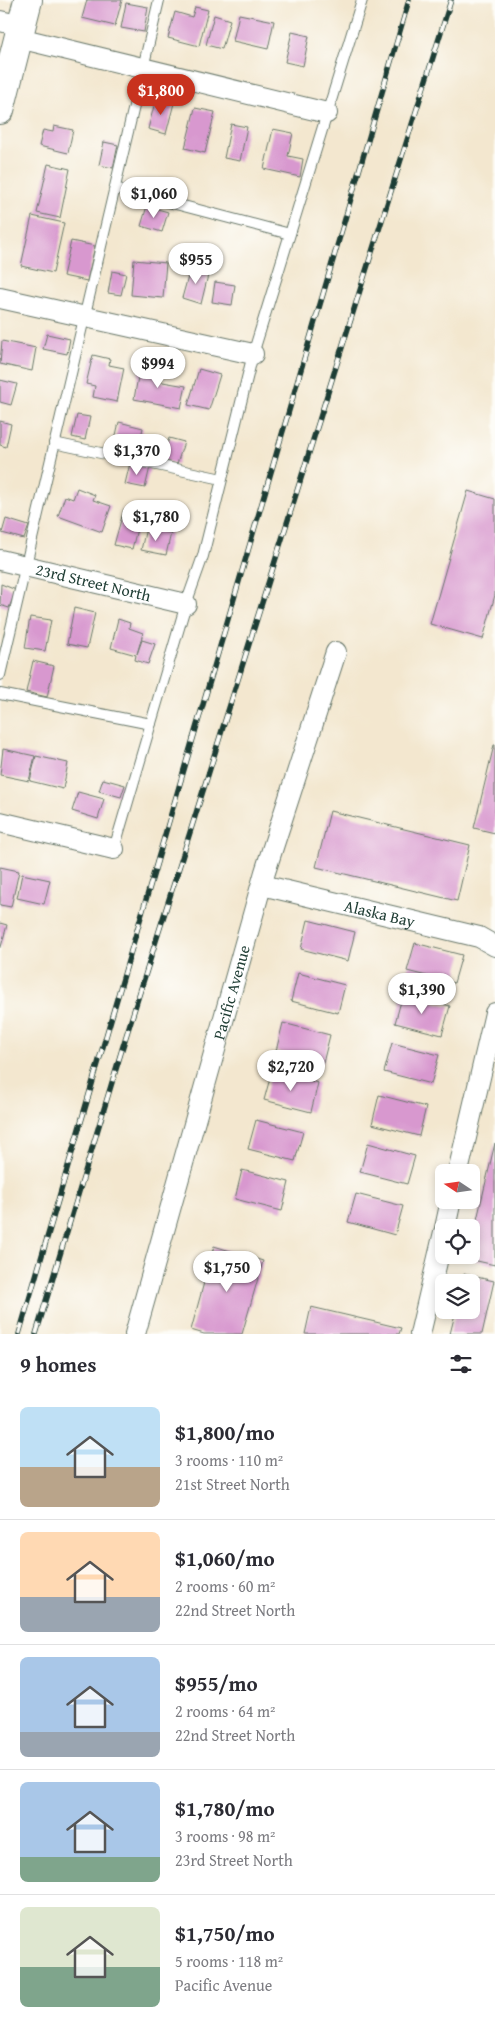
<!DOCTYPE html>
<html lang="en">
<head>
<meta charset="utf-8">
<style>
  :root { --surface:#fff; --page:#f7f7f7; --text:#2b2b33; --muted:#7c7c81; --line:#e1e1e2; --accent:#c8321e }
  body { margin:0; font-family:"Gentium Book Plus",serif; background:var(--page); color:var(--text); height:100vh; display:flex; flex-direction:column; font-size:19px; white-space:nowrap }
  * { box-sizing:border-box; margin:0 }
  p { font-size:16px; color:var(--muted) }
  .icon { flex:none; width:28px; height:28px; fill:none; stroke:currentColor; stroke-width:2; stroke-linecap:round; stroke-linejoin:round }
  .map { position:relative; height:1334px; overflow:hidden }
  .drawer { display:flex; flex-direction:column; background:var(--surface); flex:1 }
  .drawer>* { flex:none }
  .needle { width:32px; rotate:283deg }
  .controls { position:absolute; left:435px; top:1164px; display:grid; gap:10px }
  .controls a { display:grid; place-items:center; width:45px; height:45px; border-radius:8px; background:var(--surface); box-shadow:0 2px 8px #0003; font-size:25px }
  .price { position:absolute; translate:-50% -42px; padding:0 11px; border-radius:18px; background:#fff; color:#222; font-size:16px; line-height:32px; filter:drop-shadow(0 1px 2px #0008) }
  .price::after { content:''; position:absolute; left:50%; top:30px; width:15px; height:11px; margin-left:-8px; background:inherit; clip-path:polygon(0 0,100% 0,50% 100%) }
  .price.active { background:var(--accent); color:#fff }
  ul { padding:0; list-style:none }
  li { display:flex; align-items:center; gap:15px; height:125px; padding:0 20px }
  li+li { border-top:1px solid var(--line) }
  li span { display:grid; place-items:center; flex:none; width:140px; height:100px; border-radius:8px; color:#555 }
  li>.icon { margin-inline-start:auto }
  span .icon { width:60px; height:60px; fill:#fffc; stroke-width:1 }
  li b { font-size:21px }
  h2 { display:flex; justify-content:space-between; align-items:center; height:60px; padding:0 20px; font-size:21px }
  .map>svg:first-child { display:block }
  .building { fill:#d898cf }
  .lines { fill:none; stroke-linecap:round; stroke-linejoin:round }
  .lane-casing { stroke:#69786a; stroke-width:12 }
  .street-casing { stroke:#69786a; stroke-width:22 }
  .secondary-casing { stroke:#69786a; stroke-width:30 }
  .lane { stroke:#fff; stroke-width:10 }
  .street { stroke:#fff; stroke-width:20 }
  .secondary { stroke:#fff; stroke-width:28 }
  .rail-casing { stroke:#1f3d34; stroke-width:5.5 }
  .rail { stroke:#fdfcf7; stroke-width:4; stroke-dasharray:11; stroke-linecap:butt }
  .labels { text-anchor:middle; dominant-baseline:central; stroke-width:5; stroke-linejoin:round; paint-order:stroke }
  .street-label { font-size:16px; fill:#1f3d34; stroke:#fdfcf7 }
</style>
</head>
<body>
<div class="map">
<svg width="495" height="1334" viewBox="0 0 495 1334">
  <rect width="100%" height="100%" fill="#fdfcf7"/>
  <filter id="ink" filterUnits="userSpaceOnUse"><feTurbulence type="fractalNoise" baseFrequency=".02" numOctaves="2"/><feDisplacementMap in="SourceGraphic" scale="10" xChannelSelector="R" yChannelSelector="G"/><feConvolveMatrix kernelMatrix="1 2 1 2 8 2 1 2 1" color-interpolation-filters="sRGB"/></filter>
  <filter id="wash" filterUnits="userSpaceOnUse"><feTurbulence type="fractalNoise" baseFrequency=".0096" numOctaves="4" result="noise"/><feDisplacementMap in="SourceGraphic" scale="20" xChannelSelector="R" yChannelSelector="G"/><feGaussianBlur stdDeviation="1.12" result="paint"/><feColorMatrix in="noise" values="0 0 0 0 0 0 0 0 0 0 0 0 0 0 0 0 0 1.4 0 .05"/><feComposite in="paint" operator="in"/></filter>
  <g filter="url(#wash)">
    <rect width="100%" height="100%" fill="#f3e7cf"/>
    <g id="blocks">
      <!-- building -->
      <path class="building" d="M87,0h35l-7,26 -33,-8z
        M126,3l22,4 -4,25 -23,-4z
        M195,7l13,3 -9,36 -31,-8 7,-26 17,5z
        M239,14l35,7 -6,28 -35,-8z
        M214,15l16,5 -8,29 -16,-4z
        M292,32l17,4 -6,30 -18,-4z
        M156,98l18,5 -8,31 -18,-5z
        M195,108l20,4 -10,41 -20,-5z
        M231,124l16,3 -7,34 -16,-3z
        M54,126l19,4 -5,23 -29,-7 4,-16 10,2z
        M273,129l20,4 -5,23 15,3 -3,18 -36,-8z
        M104,142l14,3 -5,23 -14,-3z
        M48,164l22,5 -10,49 -23,-5z
        M147,206l21,6 -6,20 -21,-6z
        M32,216l32,7 -11,50 -32,-7z
        M71,241l24,5 -8,35 -24,-5z
        M134,260l32,3 -3,35 -32,-3z
        M191,266l18,5 -8,33 -19,-6z
        M112,271l14,3 -5,21 -13,-2z
        M215,282l20,3 -3,20 -20,-3z
        M47,334l23,5 -3,15 -24,-5z
        M2,341l34,7 -4,23 -32,-7z
        M93,355l17,4 -1,6 15,3 -7,34 -24,-5 2,-11 -9,-2z
        M140,366l19,3 -2,12 29,5 -5,22 -47,-9z
        M199,369l21,6 -11,35 -21,-5z
        M0,380l17,4 -6,21 -11,-3z
        M77,415l13,2 -5,23 -13,-3z
        M0,421l11,3 -5,23 -6,-2z
        M119,422l24,6 -5,21 -24,-5z
        M169,438l15,4 -7,22 -14,-4z
        M130,463l20,4 -5,21 -20,-4z
        M77,488l18,7 -2,5 18,6 -9,26 -44,-16 7,-20 8,3z
        M468,491l27,8v96l-12,44 -53,-15z
        M124,509l17,4 -9,36 -18,-4z
        M6,519l23,7 -5,13 -22,-6z
        M146,528l25,5 -5,22 -25,-5z
        M1,584l15,6 -7,18 -9,-3z
        M74,608l21,5 -8,35 -20,-4z
        M30,617l21,3 -6,31 -20,-3z
        M118,619l12,4 -1,5 14,5 -6,21 5,-14 13,4 -7,20 -13,-4 1,-5 -25,-7z
        M33,661l21,5 -7,31 -21,-5z
        M494,745h1v88l-21,-5z
        M3,749l32,7 -6,25 -29,-6z
        M36,756l32,7 -5,26 -33,-8z
        M103,779l22,6 -4,12 -22,-6z
        M78,792l26,7 -6,20 -26,-8z
        M330,811l140,34 -13,56 -141,-34z
        M0,867l19,4 -8,36 -11,-2z
        M22,874l28,6 -6,24 -27,-6z
        M308,920l47,12 -7,29 -47,-12z
        M0,923l7,2 -6,22h-1z
        M415,943l47,12 -8,28 -47,-12z
        M298,973l47,12 -7,28 -47,-12z
        M403,994l47,12 -8,29 -47,-12z
        M283,1023l47,12 -7,28 -47,-12z
        M392,1043l47,12 -8,29 -47,-12z
        M272,1071l46,12 -7,29 -47,-12z
        M379,1095l47,12 -7,29 -47,-12z
        M256,1120l47,12 -8,29 -47,-12z
        M368,1143l47,13 -8,28 -47,-12z
        M495,1143v122l-27,-6 1,-4h2v-10z
        M242,1170l47,12 -7,29 -47,-12z
        M356,1194l47,12 -8,29 -47,-13z
        M214,1246l49,15 -21,73h-38l-13,-4z
        M464,1274l30,7 -12,53h-32l6,-24h15v-28h-9z
        M311,1307l90,21 -2,6h-94z"/>
    </g>
  </g>
  <g filter="url(#ink)">
    <use href="#blocks" fill-opacity="0" stroke="#69786a" stroke-width="1"/>
    <g class="lines">
      <defs>
        <path id="lane" d="M115,188l175,46
          M54,443l168,36
          M0,675l159,-675
          M0,694l151,30
          M114,849l72,-245 17,-48 50,-202 109,-354"/>
        <g id="street">
          <path d="M0,21l22,5"/>
          <path d="M19,38l308,75"/>
          <path d="M0,298l253,56"/>
          <path id="s1" d="M0,560l186,44"/>
          <path d="M0,822l114,27"/>
          <path id="s2" d="M262,885l217,52 16,9"/>
          <path d="M458,1172l37,-159"/>
          <path d="M445,1228l6,-28"/>
          <path id="s3" d="M135,1334l130,-462 71,-220"/>
          <path d="M420,1334l24,-102"/>
        </g>
        <path id="secondary" d="M0,110l28,-110"/>
      </defs>
      <!-- lane casing -->
      <use href="#lane" class="lane-casing"/>
      <!-- street casing -->
      <use href="#street" class="street-casing"/>
      <!-- secondary casing -->
      <use href="#secondary" class="secondary-casing"/>
      <!-- lane -->
      <use href="#lane" class="lane"/>
      <!-- street -->
      <use href="#street" class="street"/>
      <!-- secondary -->
      <use href="#secondary" class="secondary"/>
      <defs>
        <path id="rail" d="M19,1334l390,-1334
          M36,1334l87,-288 328,-1046"/>
      </defs>
      <!-- rail casing -->
      <use href="#rail" class="rail-casing"/>
      <!-- rail -->
      <use href="#rail" class="rail"/>
    </g>
  </g>
  <g class="labels">
    <!-- street labels -->
    <g class="street-label">
      <text stroke="none"><textPath href="#s1" startOffset="96">23rd Street North</textPath></text>
      <text stroke="none"><textPath href="#s2" startOffset="121">Alaska Bay</textPath></text>
      <text stroke="none"><textPath href="#s3" startOffset="355">Pacific Avenue</textPath></text>
    </g>
  </g>
</svg>
<div class="controls">
<a><svg class="needle" viewBox="-14 -14 28 28"><path d="M0-13l5 13h-10z" fill="#e53935"/><path d="M0 13l5-13h-10z" fill="#7c7c81"/></svg></a>
<a><svg class="icon" aria-label="locate" viewBox="0 0 24 24"><circle cx="12" cy="12" r="6"/><path d="M12 2v4M12 18v4M2 12h4M18 12h4"/></svg></a>
<a><svg class="icon" aria-label="layers" viewBox="0 0 24 24"><path d="M12 4l9 5-9 5-9-5zM3 14l9 5 9-5"/></svg></a>
</div>
<b class="price active" style="left:161px;top:116px">$1,800</b>
<b class="price" style="left:154px;top:219px">$1,060</b>
<b class="price" style="left:196px;top:285px">$955</b>
<b class="price" style="left:158px;top:389px">$994</b>
<b class="price" style="left:137px;top:476px">$1,370</b>
<b class="price" style="left:156px;top:542px">$1,780</b>
<b class="price" style="left:422px;top:1015px">$1,390</b>
<b class="price" style="left:291px;top:1092px">$2,720</b>
<b class="price" style="left:227px;top:1293px">$1,750</b>
</div>
<section class="drawer">
<h2>9 homes<svg class="icon" aria-label="filters" viewBox="0 0 24 24"><path d="M4 7h16M4 17h16"/><circle cx="9" cy="7" r="2"/><circle cx="15" cy="17" r="2"/></svg></h2>
<ul>
<li><span style="background:linear-gradient(#bfe0f5 60%,#b9a48a 0)"><svg class="icon" aria-label="home" viewBox="0 0 24 24"><path d="M3 11l9-7 9 7M6 9v11h12V9"/></svg></span><div><b>$1,800/mo</b><p>3 rooms · 110 m²</p><p>21st Street North</p></div></li>
<li><span style="background:linear-gradient(#ffd9b3 65%,#9aa5b1 0)"><svg class="icon" aria-label="home" viewBox="0 0 24 24"><path d="M3 11l9-7 9 7M6 9v11h12V9"/></svg></span><div><b>$1,060/mo</b><p>2 rooms · 60 m²</p><p>22nd Street North</p></div></li>
<li><span style="background:linear-gradient(#a9c7e8 75%,#9aa5b1 0)"><svg class="icon" aria-label="home" viewBox="0 0 24 24"><path d="M3 11l9-7 9 7M6 9v11h12V9"/></svg></span><div><b>$955/mo</b><p>2 rooms · 64 m²</p><p>22nd Street North</p></div></li>
<li><span style="background:linear-gradient(#a9c7e8 75%,#7fa58c 0)"><svg class="icon" aria-label="home" viewBox="0 0 24 24"><path d="M3 11l9-7 9 7M6 9v11h12V9"/></svg></span><div><b>$1,780/mo</b><p>3 rooms · 98 m²</p><p>23rd Street North</p></div></li>
<li><span style="background:linear-gradient(#dfe7d0 60%,#7fa58c 0)"><svg class="icon" aria-label="home" viewBox="0 0 24 24"><path d="M3 11l9-7 9 7M6 9v11h12V9"/></svg></span><div><b>$1,750/mo</b><p>5 rooms · 118 m²</p><p>Pacific Avenue</p></div></li>
</ul>
</section>
</body>
</html>
